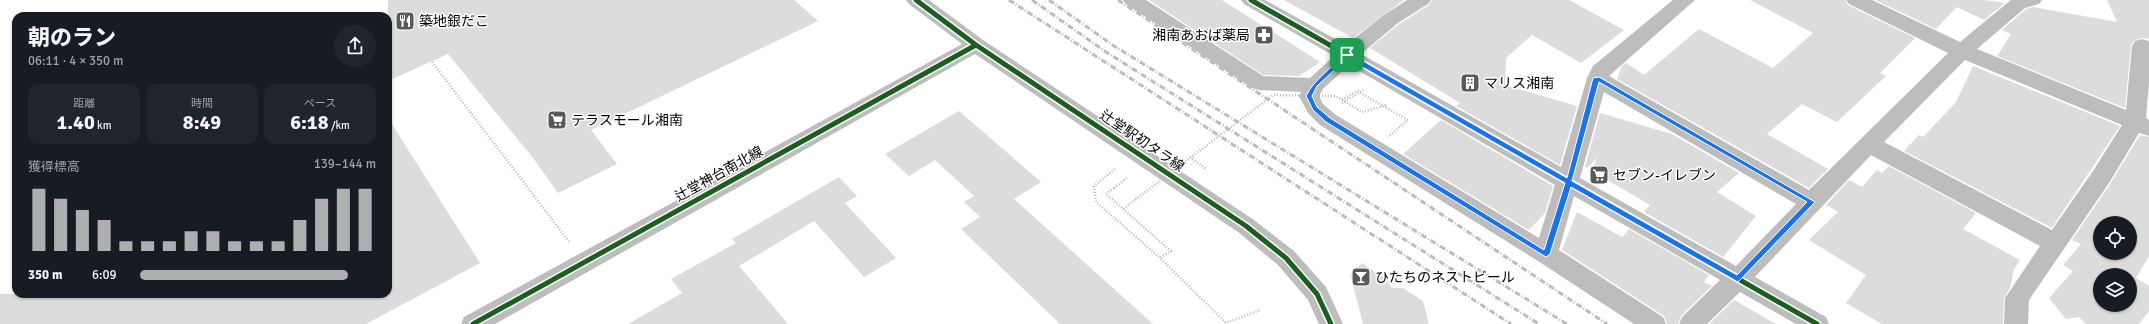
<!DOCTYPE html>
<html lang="ja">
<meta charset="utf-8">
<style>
body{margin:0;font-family:Signika,"Noto Sans JP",sans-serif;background:#20242c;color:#f1f3f6;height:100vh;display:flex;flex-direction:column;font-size:15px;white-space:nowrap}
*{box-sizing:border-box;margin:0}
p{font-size:13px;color:#9ea1a6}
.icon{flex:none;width:22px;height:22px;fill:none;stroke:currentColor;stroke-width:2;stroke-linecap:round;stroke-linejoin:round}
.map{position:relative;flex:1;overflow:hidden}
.details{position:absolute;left:12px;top:12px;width:380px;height:286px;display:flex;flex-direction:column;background:#171b24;border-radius:12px;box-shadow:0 1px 3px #0004}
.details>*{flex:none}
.fabs{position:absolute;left:2093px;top:216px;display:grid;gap:8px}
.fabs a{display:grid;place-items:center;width:44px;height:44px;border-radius:50%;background:#171b24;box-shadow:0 1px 3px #0004;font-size:20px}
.pin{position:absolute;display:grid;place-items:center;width:34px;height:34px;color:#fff;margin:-17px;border-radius:8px;box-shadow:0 2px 6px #0006}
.round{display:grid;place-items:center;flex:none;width:42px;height:42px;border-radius:21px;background:#20242c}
.head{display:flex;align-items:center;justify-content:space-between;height:68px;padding:0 16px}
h1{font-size:22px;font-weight:800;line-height:30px}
.metrics{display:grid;grid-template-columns:repeat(3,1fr);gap:6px;height:68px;padding:4px 16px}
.metrics div{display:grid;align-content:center;border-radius:10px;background:#20242c;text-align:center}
.metrics b{font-size:20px;font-weight:800}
.metrics small{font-size:11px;font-weight:400}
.metrics p{font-size:11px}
.chart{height:112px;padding:8px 16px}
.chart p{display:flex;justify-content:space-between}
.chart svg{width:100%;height:72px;margin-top:4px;stroke:#adaeaf;stroke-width:6}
ul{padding:0 16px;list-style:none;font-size:13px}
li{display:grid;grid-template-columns:64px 48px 1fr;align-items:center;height:30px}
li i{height:10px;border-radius:5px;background:#adaeaf}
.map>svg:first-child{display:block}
.building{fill:#dcdcdc;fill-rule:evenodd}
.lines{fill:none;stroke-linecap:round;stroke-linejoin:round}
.path{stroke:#b8b8b8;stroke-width:2.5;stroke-dasharray:1 2;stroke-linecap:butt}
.minor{fill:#bdbdbd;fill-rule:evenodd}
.rail{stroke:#bdbdbd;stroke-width:3;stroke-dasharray:6 2 1 2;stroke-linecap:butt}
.path-bridge{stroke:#b8b8b8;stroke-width:2.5;stroke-dasharray:1 2;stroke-linecap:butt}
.cycleway-casing{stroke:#fff;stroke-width:8}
.cycleway{stroke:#1b5e20;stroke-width:5}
.route{fill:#1a73e8;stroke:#fff;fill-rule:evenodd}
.labels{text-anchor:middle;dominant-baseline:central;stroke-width:3;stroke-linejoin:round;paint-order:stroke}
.poi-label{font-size:14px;fill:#000;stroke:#fff;text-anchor:start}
.street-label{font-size:14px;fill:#000;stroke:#fff}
</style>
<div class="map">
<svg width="2149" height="324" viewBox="0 0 2149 324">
<rect width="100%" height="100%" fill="#fff"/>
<path class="building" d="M388 0H794L818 21 591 130 617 164 558 193 533 158 448 54 388 81Z
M1149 0H1222L1320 62 1299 76 1263 75Z
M1284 0H1404L1353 38Z
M1432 0H1569L1624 30 1581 63 1532 35 1506 58 1505 85 1577 106 1560 165 1456 106 1460 103 1370 48 1399 24 1429 5Z
M1750 0H1845L1848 5 1915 38 1880 73 1886 76 1837 122 1802 104 1767 134 1828 169 1809 188 1617 79 1622 66 1626 63 1644 75 1699 29 1773 68 1813 33Z
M1875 0H1985L2005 3 1984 20 1957 7 1936 29Z
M2107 0H2149V39L2142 38 2135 40 2131 45 2125 108 1997 56 2011 34 2002 30 2026 9 2033 7 2117 22Z
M1973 66 2120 126 2052 228 1904 151 1919 135 1923 137 1956 102Z
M959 111 1041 182 1014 199 1153 324H1060L961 229 980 217 964 202 974 196 935 160 909 176 885 154Z
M1600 113 1672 134 1739 173 1717 192 1756 216 1723 257 1644 212 1650 205 1592 171 1597 158 1587 168 1585 167Z
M388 118 480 263 366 324H0V294H388Z
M1441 120 1553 186 1545 213 1529 230 1403 154Z
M2140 135 2149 137V256L2136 278 2149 286V311L2139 324H2086L2079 317 2066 319 2049 298 2073 271 2063 265 2081 244 2072 240 2110 184ZM2100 223H2130V253H2100ZM2100 275H2130V305H2100Z
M1889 166 1976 213 1963 229 2020 260 2014 269 2010 288 2004 298 2003 324H1882L1846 303 1866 275 1809 240 1838 212 1826 205 1849 180 1862 187 1877 170 1882 173Z
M839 177 857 196 845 203 896 258 864 277 814 221 739 266 788 324H628L682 293 671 279 736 243 732 239Z
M1577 212 1622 237 1629 229 1709 275 1704 282 1712 286 1681 316 1678 324H1667L1664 316 1562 250Z
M1362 263 1387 280 1392 288H1403L1423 301 1429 324H1363L1350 274Z
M1734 300 1776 324H1709Z"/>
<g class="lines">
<path class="path" d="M432 62 570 243
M1342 103 1363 90
M1362 112 1387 105
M1190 157 1206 169
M1115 169 1094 186 1096 202 1160 258
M1114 188 1127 178
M1123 209 1171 251 1160 258 1226 323 1260 310"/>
<path class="minor" d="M906 0H929L983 40 1254 220 1294 251 1326 287 1343 324H1319L1308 300 1278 265 1238 232 975 54 495 324H461L464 317 962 44 909 4Z
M1123 0H1146L1263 76 1310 78 1334 56 1244 4 1241 0H1265L1346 45 1384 15 1407 0H1431L1428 4 1398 23 1361 54 1561 167 1587 78 1593 66 1673 0H1695L1609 76 1809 190 1948 53 1849 4 1846 0H1872L1960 42 2011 0H2042L2039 4 2025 8 1977 49 2126 110 2132 46 2135 41 2142 39 2149 41V82L2146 118 2149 120V136L2139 133 2109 183 2029 300 2028 324H2004L2005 298 2040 246 1871 155 1755 277 1826 317 1829 324H1796L1740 292 1707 324H1679L1682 317 1720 280 1574 196 1559 250 1663 317 1666 324H1634L1538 261 1320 125 1308 113 1299 96 1301 92 1259 90 1252 88 1126 4ZM1965 60 2122 125 2093 171 2052 230 1884 142ZM1349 65 1555 185 1539 238 1336 115 1323 104 1319 96 1323 89ZM1604 92 1796 204 1736 266 1580 178Z"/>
<path class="rail" d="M1009 0 1511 324
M1032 0 1106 52 1539 324
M1049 0 1114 46 1567 324
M1118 0 1607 324"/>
<path class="path-bridge" d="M1342 100 1357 91 1408 120 1388 137
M1114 188 1106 194 1123 209 1273 95 1336 96 1362 112"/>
<defs>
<path id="cycleway" d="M916 0 976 45 1246 226 1286 258 1317 294 1331 324
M1251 0 1817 324
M473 324 976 45"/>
</defs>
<use href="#cycleway" class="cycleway-casing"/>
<use href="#cycleway" class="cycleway"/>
</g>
<path class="route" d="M1344 53H1349L1567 178 1593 78 1599 77 1815 202 1738 282 1571 187 1550 254 1546 257 1326 122 1313 110 1306 96C1315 78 1332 69 1344 53ZM1347 58 1565 183 1544 250 1330 118 1317 107 1312 96 1317 86ZM1599 82 1807 202 1737 275 1572 181Z"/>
<defs>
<symbol id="restaurant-square" viewBox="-11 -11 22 22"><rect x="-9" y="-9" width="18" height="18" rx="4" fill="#595959" stroke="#fff"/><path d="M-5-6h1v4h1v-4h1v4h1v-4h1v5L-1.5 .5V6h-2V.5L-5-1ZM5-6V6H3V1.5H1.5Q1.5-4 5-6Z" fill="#fff"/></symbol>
<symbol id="pharmacy-square" viewBox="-11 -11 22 22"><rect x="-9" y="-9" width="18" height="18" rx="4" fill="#595959" stroke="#fff"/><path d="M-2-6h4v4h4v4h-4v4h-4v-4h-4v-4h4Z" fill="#fff"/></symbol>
<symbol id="building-square" viewBox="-11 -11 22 22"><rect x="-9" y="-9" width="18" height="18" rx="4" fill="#595959" stroke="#fff"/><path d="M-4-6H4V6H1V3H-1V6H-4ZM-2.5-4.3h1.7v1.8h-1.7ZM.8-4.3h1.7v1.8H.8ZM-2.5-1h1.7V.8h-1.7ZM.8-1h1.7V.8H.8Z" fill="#fff"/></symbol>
<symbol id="supermarket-square" viewBox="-11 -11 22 22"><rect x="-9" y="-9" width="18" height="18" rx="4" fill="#595959" stroke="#fff"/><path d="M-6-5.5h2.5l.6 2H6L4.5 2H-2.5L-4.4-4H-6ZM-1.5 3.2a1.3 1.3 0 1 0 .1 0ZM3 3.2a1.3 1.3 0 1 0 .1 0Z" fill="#fff"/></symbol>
<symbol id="bar-square" viewBox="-11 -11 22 22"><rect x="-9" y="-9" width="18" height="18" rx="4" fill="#595959" stroke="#fff"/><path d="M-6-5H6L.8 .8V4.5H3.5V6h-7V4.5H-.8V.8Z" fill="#fff"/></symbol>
</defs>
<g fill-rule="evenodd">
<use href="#restaurant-square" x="394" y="10" width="22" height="22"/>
<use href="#pharmacy-square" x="1253" y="24" width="22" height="22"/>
<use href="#building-square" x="1459" y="72" width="22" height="22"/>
<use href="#supermarket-square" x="546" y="109" width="22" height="22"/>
<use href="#supermarket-square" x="1588" y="164" width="22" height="22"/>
<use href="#bar-square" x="1350" y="266" width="22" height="22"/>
</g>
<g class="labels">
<g class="poi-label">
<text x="419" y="21">築地銀だこ</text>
<text x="1250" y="35" text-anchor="end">湘南あおば薬局</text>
<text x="1484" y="83">マリス湘南</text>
<text x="571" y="120">テラスモール湘南</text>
<text x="1613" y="175">セブン-イレブン</text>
<text x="1375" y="277">ひたちのネストビール</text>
</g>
<g class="street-label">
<text transform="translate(1142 141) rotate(34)">辻堂駅初タラ線</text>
<text transform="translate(719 174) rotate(-29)">辻堂神台南北線</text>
</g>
</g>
</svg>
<div class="fabs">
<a><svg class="icon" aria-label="locate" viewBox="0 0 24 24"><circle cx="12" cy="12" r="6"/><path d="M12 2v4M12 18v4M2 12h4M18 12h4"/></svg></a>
<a><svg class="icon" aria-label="layers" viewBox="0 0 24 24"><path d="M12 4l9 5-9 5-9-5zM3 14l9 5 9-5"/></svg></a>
</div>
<div class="pin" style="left:1347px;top:55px;background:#1e9e55"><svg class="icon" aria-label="arrive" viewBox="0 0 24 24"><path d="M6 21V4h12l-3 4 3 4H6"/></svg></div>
<section class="details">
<div class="head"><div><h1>朝のラン</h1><p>06:11 · 4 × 350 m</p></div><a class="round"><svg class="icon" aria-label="share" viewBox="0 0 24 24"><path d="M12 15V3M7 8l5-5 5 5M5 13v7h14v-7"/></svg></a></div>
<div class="metrics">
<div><p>距離</p><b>1.40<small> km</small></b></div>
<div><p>時間</p><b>8:49</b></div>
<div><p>ペース</p><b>6:18<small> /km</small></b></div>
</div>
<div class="chart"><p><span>獲得標高</span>139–144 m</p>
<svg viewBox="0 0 160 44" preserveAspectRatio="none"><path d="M5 44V6M15 44V12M25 44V19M35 44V25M45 44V38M55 44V38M65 44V38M75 44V32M85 44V32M95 44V38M105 44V38M115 44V38M125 44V25M135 44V12M145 44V6M155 44V6"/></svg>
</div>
<ul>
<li><b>350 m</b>6:09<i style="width:88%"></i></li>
</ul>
</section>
</div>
